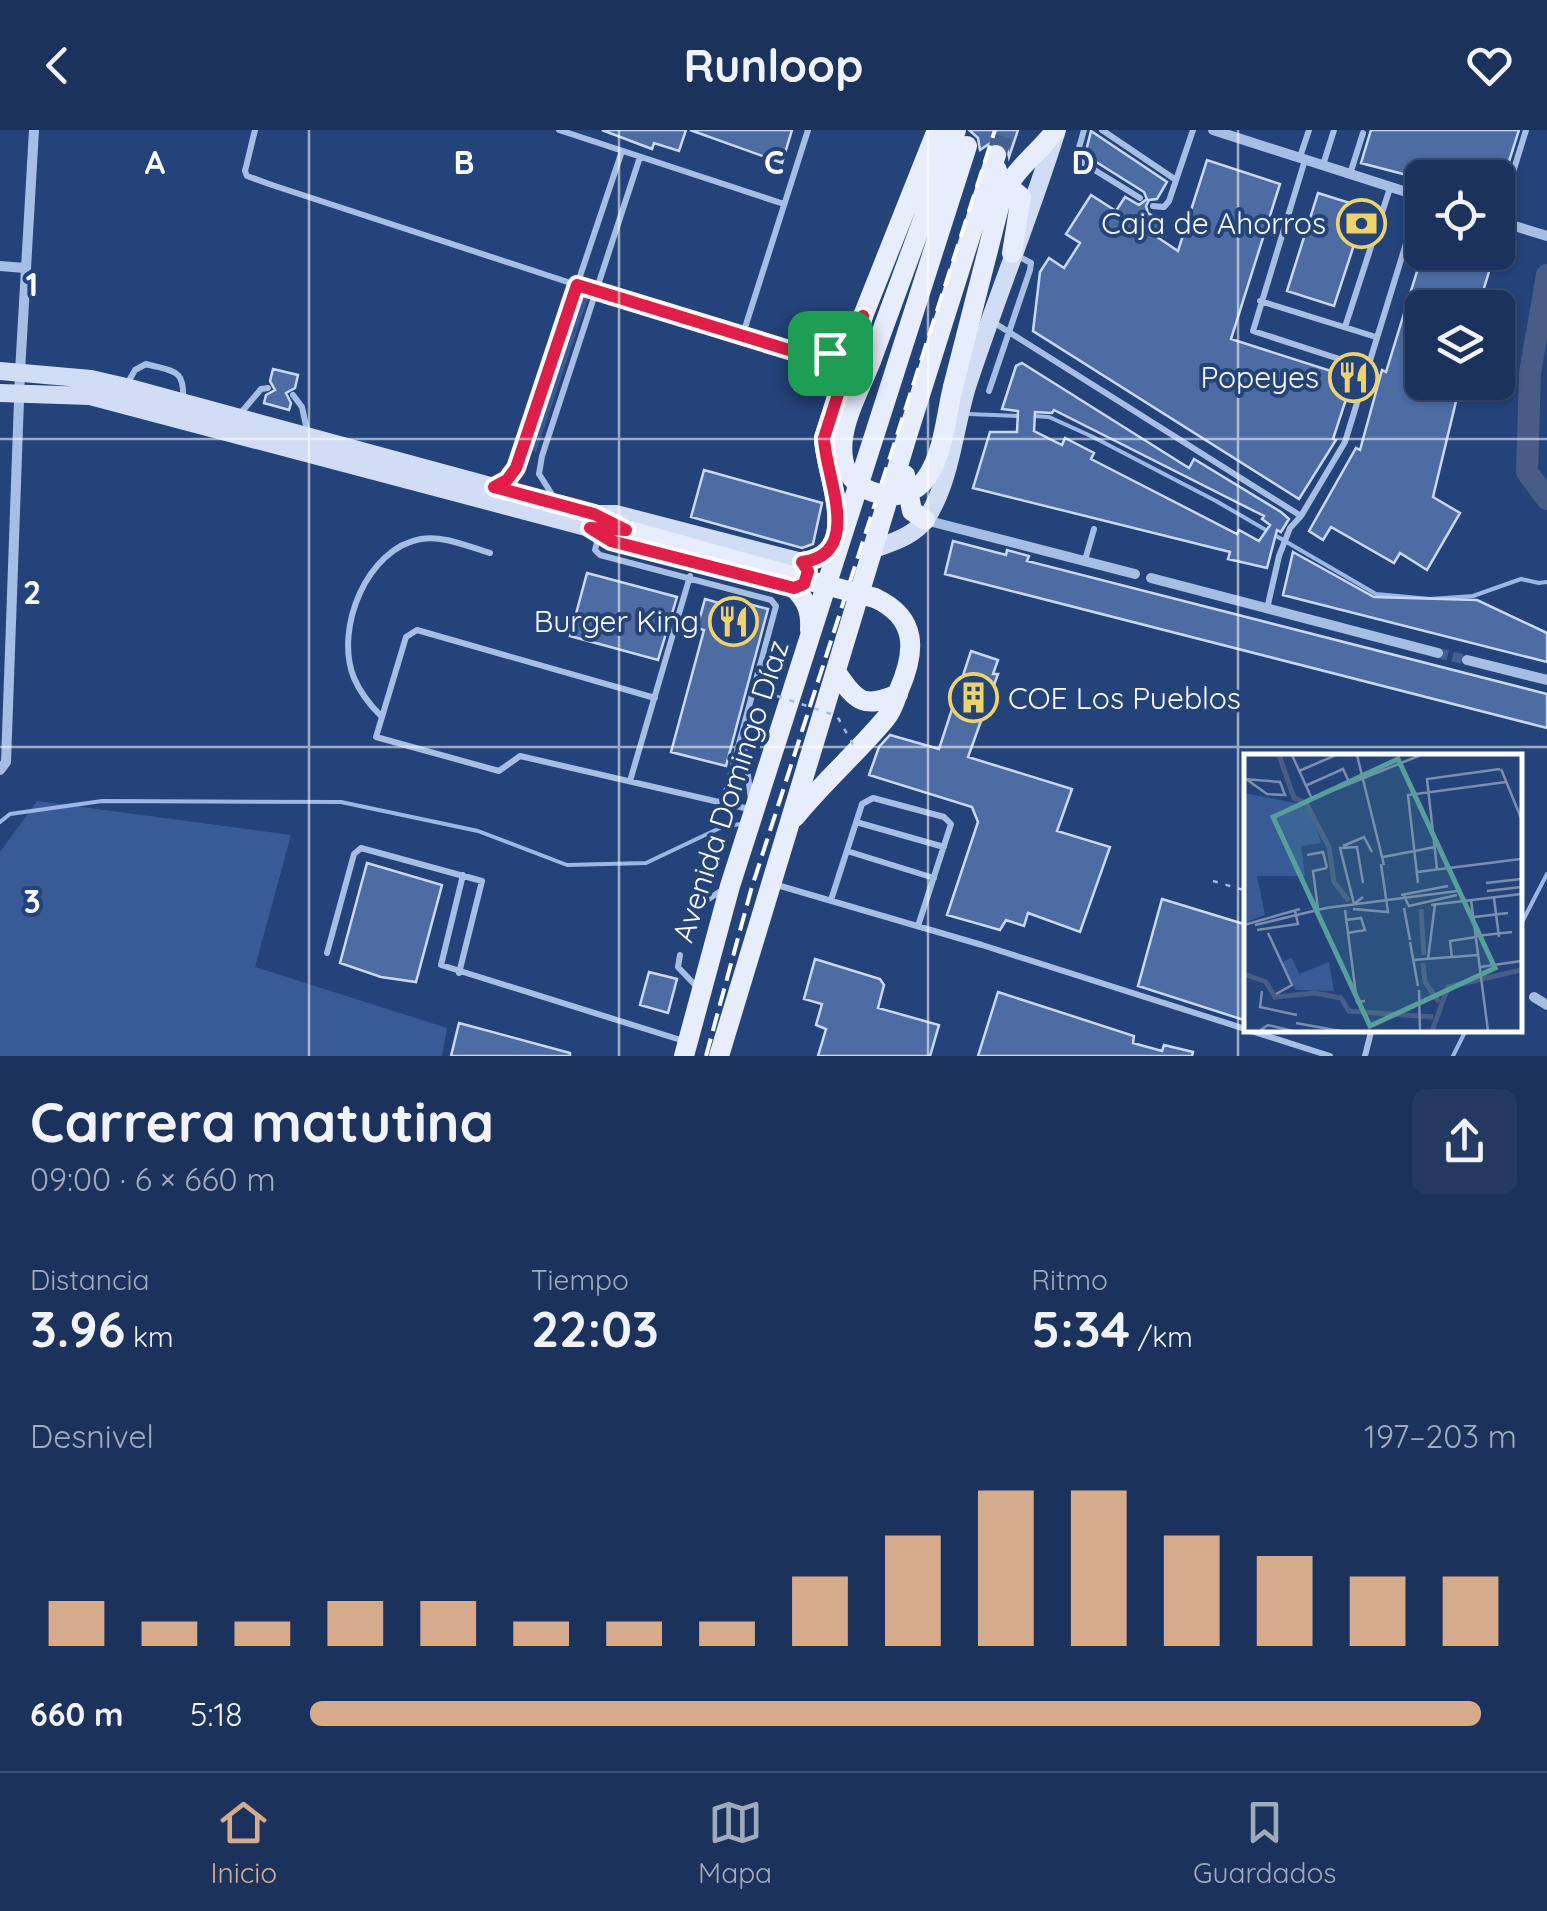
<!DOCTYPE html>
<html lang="es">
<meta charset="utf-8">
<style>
body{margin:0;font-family:Quicksand,sans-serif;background:#243a62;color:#f1f3f6;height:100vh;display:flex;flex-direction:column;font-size:38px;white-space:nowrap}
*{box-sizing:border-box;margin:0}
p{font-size:32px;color:#a0aabb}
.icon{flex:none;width:55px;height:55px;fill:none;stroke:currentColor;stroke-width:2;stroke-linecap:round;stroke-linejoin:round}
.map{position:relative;height:926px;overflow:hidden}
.panel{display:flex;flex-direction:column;background:#1b325c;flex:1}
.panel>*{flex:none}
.tools{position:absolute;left:1405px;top:30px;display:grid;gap:20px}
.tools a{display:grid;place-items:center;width:110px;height:110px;border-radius:15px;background:#1b325c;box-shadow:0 2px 8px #0004,0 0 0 2px #394d72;font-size:50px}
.pin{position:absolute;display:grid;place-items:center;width:85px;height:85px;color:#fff;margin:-42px;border-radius:20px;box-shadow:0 5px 15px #0006}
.round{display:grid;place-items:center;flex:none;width:105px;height:105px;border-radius:15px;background:#243a62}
.headline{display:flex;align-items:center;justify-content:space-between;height:170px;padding:0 30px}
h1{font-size:55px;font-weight:700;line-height:75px}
.metrics{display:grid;grid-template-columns:repeat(3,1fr);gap:15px;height:170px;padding:10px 30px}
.metrics div{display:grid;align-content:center}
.metrics b{font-size:50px;font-weight:700}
.metrics small{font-size:28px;font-weight:400}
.metrics p{font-size:28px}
.chart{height:280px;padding:20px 30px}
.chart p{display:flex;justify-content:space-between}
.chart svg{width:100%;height:180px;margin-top:10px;stroke:#d6ab8b;stroke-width:6}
ul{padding:0 30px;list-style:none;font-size:32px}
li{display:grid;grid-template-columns:160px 120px 1fr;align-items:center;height:75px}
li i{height:25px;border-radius:12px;background:#d6ab8b}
header{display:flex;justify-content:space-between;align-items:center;height:130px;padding:0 30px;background:#1b325c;font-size:45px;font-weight:700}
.menu{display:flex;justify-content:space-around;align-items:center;height:140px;border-top:2px solid #394d72;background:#1b325c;font-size:28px;color:#a0aabb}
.menu a{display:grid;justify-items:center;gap:5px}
.menu .current{color:#d6ab8b}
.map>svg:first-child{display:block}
.green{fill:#385b97}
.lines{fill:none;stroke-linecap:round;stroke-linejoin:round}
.stream{stroke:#9bb7e5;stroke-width:4}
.river{stroke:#475d86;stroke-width:22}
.building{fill:#4d6ca3;stroke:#cad9f3;stroke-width:2.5;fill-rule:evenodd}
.street-tunnel{stroke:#455f8e;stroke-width:10;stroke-dasharray:10 5;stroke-linecap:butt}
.primary-tunnel{stroke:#455f8e;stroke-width:20;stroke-dasharray:20 10;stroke-linecap:butt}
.path{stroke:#a7bee4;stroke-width:2.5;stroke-dasharray:5 8;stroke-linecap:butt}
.lane{stroke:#a7bee4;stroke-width:6}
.street{stroke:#a7bee4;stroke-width:10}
.secondary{stroke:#d0ddf4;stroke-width:18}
.primary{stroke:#e7edfc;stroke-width:20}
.rail{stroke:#fff;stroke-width:4;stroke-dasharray:18 8;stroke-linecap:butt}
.path-bridge{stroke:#a7bee4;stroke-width:2.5;stroke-dasharray:5 8;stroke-linecap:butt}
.primary-bridge{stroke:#e7edfc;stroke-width:20}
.route-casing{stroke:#fff;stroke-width:20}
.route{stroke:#e11d48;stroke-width:12}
.grid{fill:none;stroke:#fff;stroke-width:2.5;stroke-opacity:0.55}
.labels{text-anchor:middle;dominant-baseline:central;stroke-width:8;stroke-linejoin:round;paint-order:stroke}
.poi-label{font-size:30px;fill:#fff;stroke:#24437a;text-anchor:end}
.street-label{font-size:30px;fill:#fff;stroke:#24437a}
.inset-river{fill:none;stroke:#475d86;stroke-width:5}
.inset-road{fill:none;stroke:#7c8eaf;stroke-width:2.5}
.view{fill:#579f9a;fill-opacity:0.15;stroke:#579f9a;stroke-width:5}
.inset-edge{fill:none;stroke:#fff;stroke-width:5}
.grid-label{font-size:32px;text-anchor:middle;font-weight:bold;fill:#fff;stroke:#24437a;stroke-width:8;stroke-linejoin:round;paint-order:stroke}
</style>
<header><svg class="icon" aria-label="back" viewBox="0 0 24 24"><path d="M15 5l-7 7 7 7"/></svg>Runloop<svg class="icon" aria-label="heart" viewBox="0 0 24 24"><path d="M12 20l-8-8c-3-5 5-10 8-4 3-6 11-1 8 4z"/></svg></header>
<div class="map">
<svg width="1547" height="926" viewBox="0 0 1547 926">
<rect width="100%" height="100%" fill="#24437a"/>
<path class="green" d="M582 163 589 165 536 322 530 320Z
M37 671 291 705 255 837 447 898 442 926H0V722Z"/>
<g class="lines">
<path class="stream" d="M969 284 1019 286
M1034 286 1049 287 1093 307 1216 371 1376 464 1430 469 1473 466 1521 449 1539 453 1547 452
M0 692 10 684 102 671 341 672 478 701 567 735 646 733 722 697 740 694
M1520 796 1547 744
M1453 926 1467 898"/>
<path class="river" d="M1547 145 1530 243 1527 342 1547 369"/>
</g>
<path class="building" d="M602 0H686L679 21 654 13 652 19Z
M690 0H792L782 33Z
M969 0H1018L1009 27 1007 17 999 12H992L980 20 978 8Z
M1371 0H1519L1498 66V48L1422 49 1361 33Z
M1091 1 1167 52 1157 69 1149 70 1146 76 1148 83 1162 92 1154 105 1178 121 1207 30 1280 54 1231 209 1353 248 1333 309 1336 310 1299 369 1033 201 1040 142 1049 128 1064 138 1080 113 1066 104 1091 65 1116 81 1125 67 1139 75 1147 69 1144 62 1085 25Z
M1318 63 1366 78 1334 176 1287 161Z
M1423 122H1495L1478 178H1422V252H1455L1453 262 1458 263 1433 367 1460 383 1427 440 1400 423 1394 433 1331 397 1323 410 1309 401 1356 318 1360 320 1382 240 1386 242Z
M1022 233 1189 338 1194 329 1281 382 1289 389 1281 402 1277 400 1267 438 1228 429 1230 422 973 358 990 302H1017L1018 281 1002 279 1016 236ZM1054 280 1264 386 1262 389 1270 395 1259 411 1239 400 1237 404 1091 329 1094 323 1065 308 1062 315 1034 301 1035 282 1052 283Z
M273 239 298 245 295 258 286 263 291 273 289 280 264 273 266 265 275 260 270 251Z
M704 340 822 373 813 414 802 418 691 387Z
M953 411 1006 425 1007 420 1029 426 1027 431 1547 564V598L945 444Z
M1293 422 1374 467 1477 470 1547 503V532L1283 465Z
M587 443 677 467 658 530 570 506Z
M705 469 747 481 749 474 768 479 726 636 671 622 704 500 697 498Z
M971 521 998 530 993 544H998L968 627 1072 659 1057 701 1110 717 1080 802 1028 783 1024 796 1006 790 1000 800 947 785 978 692 972 677 869 645 879 617 890 605 939 619Z
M367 733 442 755 416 852 381 847 340 833Z
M1162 769 1247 795V891L1138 856Z
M815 829 880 849 884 855 878 878 939 895 930 926H818L826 899 816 895 822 874 804 869Z
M649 842 677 849 668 883 640 875Z
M998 862 1134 906 1133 913 1162 921 1164 915 1193 922 1192 926H978Z
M459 893 570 923V926H451Z"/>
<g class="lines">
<path class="street-tunnel" d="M1438 523 1467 530"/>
<path class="primary-tunnel" d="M996 25 1005 0"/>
<path class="path" d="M1213 751 1247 761"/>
<path class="lane" d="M255 0 245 41 247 46 272 55 595 161 811 227 830 223 848 208
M559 0 784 74
M1084 0 1077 25 1080 31 1140 68
M1102 0 1176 50
M1300 27 1309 0
M1305 30 1253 201 1367 238
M1323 35 1334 0
M1350 44 1363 3
M1153 76 1164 77 1169 71 1193 0
M1498 91 1526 0
M1260 171 1376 207
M993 192 1301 386
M1345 197 1390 58
M742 207 808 0
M811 227 824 244 830 266
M127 254 135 240 146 234C174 242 185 238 183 271
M989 261 1030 140 1031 133 1018 126
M293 265 302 277 308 305
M240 284 261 259 268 258
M499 355 516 337 622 21
M553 366 539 344 542 326 640 27
M599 405 595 420 600 425 771 470 776 476 723 673
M1085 430 1094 399
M1267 479 1279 426 1290 398 1301 386 1345 312 1420 68
M655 568 417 500 406 507 376 607 499 641 520 626 749 679
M381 586C371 576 360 562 354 548 334 499 367 418 421 409 443 405 469 417 490 423
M744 613 751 670
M630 651 690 446
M856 692 944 717
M847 721 934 748
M463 745 441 835 684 911
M777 755 982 815 1330 926
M831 770 862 674 873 668 944 687 951 694 918 796
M686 800 696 777 724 759
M327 823 354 724 361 718 482 751 459 843
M680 825 678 837 696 856
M1365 926 1372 898"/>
<path class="street" d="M1213 0 1422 67
M1498 91 1547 106
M0 136 25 138
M925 390 1135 444
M1151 448 1438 523
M1467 530 1547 550
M0 640 6 632 20 242 34 0
M1534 867 1547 875"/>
<path class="secondary" d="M0 241 91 249 126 257 594 384H616L802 432 808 448 805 453 794 458 611 411 590 398 90 266 0 263
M874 419C893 412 914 406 926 389 951 351 954 300 967 257 995 171 1029 89 1056 3"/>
<path class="primary" d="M1004 64 1015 62 1021 67 1012 123
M1000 71C1015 37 1034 28 1056 0
M871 231 956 0
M953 257 1000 73 997 40
M905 345 912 381 925 390
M590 398 626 400 799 448
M802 432C865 424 825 346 824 308L863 186 937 0
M794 458C807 471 811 481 810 500
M836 542C857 572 863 579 898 564
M795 687C823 652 857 623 886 588 893 580 895 570 899 560 916 521 918 488 875 468
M684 926 730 756 967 16
M719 926 907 306 996 25"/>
<path class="rail" d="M706 926 751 760 995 0"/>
<path class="path-bridge" d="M777 566 837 586 856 620"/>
<path class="primary-bridge" d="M871 231C860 260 838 296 843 328 848 366 906 379 927 347 944 322 946 285 953 257
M799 448 875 468"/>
</g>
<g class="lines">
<defs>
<path id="route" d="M577 155 812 227C838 221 848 208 863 186L824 308C825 346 865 424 802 432L808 441 804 454 794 458 611 411 590 398 626 400 594 384 494 357 507 350 516 338Z"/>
</defs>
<use href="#route" class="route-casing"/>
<use href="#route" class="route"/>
</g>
<path class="grid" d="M309 0V926M619 0V926M928 0V926M1238 0V926M0 309H1547M0 617H1547"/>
<defs>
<symbol id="bank-ring" viewBox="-11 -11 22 22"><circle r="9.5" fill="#24437a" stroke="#eed36b" stroke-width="1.5"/><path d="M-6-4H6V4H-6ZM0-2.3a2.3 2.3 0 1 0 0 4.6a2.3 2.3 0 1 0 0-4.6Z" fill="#eed36b"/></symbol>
<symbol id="restaurant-ring" viewBox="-11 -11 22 22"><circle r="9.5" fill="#24437a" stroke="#eed36b" stroke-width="1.5"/><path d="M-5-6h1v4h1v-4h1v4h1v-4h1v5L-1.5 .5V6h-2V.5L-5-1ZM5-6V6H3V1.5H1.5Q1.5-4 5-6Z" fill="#eed36b"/></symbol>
<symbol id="building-ring" viewBox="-11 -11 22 22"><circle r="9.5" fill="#24437a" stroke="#eed36b" stroke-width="1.5"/><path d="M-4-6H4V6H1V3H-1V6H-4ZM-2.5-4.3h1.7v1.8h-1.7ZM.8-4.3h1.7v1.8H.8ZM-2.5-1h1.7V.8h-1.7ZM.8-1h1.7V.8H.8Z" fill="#eed36b"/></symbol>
</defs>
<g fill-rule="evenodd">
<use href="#bank-ring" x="1334" y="66" width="55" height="55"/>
<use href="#restaurant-ring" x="1326" y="220" width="55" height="55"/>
<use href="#restaurant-ring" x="706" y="464" width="55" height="55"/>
<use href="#building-ring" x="946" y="540" width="55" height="55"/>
</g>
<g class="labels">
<g class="poi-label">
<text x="1326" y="93">Caja de Ahorros</text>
<text x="1319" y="247">Popeyes</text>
<text x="699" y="491">Burger King</text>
<text x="1008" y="568" text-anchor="start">COE Los Pueblos</text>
</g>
<g class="street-label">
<text transform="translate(730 661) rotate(-72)">Avenida Domingo Díaz</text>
</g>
</g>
<g transform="translate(1244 624)">
<rect width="278" height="278" fill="#24437a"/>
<path d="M0 39 66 52 77 89 57 92 61 122H13L21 161 0 169ZM48 204 55 220 85 208 90 237 52 236 38 208Z" fill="#385b97"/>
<path class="inset-river" d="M35 1 50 44 62 49 85 93 90 128 105 147M177 155 180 201M179 209 181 228 195 248M0 220 22 228 31 243 71 239 97 244 105 257 189 263M188 277 204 233 277 216"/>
<path class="inset-road" d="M48 1 68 45 177 1M113 1 140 111M257 15 277 64M55 17 92 1M0 25 36 28 41 41 23 40 2 25M61 32 99 15 106 30M99 92 120 83 128 98M63 101 79 98 83 114M139 103 191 93M193 115 183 25 256 15M173 118 277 105M119 129 113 93 96 94 110 150 119 143M174 129 164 41 262 28M242 129 277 125M243 137 277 133M157 141 204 132M160 142 165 152 213 141M250 144 255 183M227 146 244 277M187 151 277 140M160 154 166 186M74 155 69 117 83 114M109 155 144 158 137 110M101 156 113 248 121 247M230 163 264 159M102 166 117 164 121 176 104 179M0 171 56 155M11 171 82 154 213 137M13 176 54 170 51 157M24 179 48 231 32 240M232 182 268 178M166 188 174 232M208 204 206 187 232 183M184 205 191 150M169 206 234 201M236 213 277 207M175 236 176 277M18 237 16 253 53 261M52 269 96 277M15 277 24 271 49 277"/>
<path class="view" d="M154 5 251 214 126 272 29 63Z"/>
<rect width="278" height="278" class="inset-edge"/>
</g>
<g class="grid-label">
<text x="155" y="44">A</text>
<text x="464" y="44">B</text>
<text x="774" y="44">C</text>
<text x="1083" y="44">D</text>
<text x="32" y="166">1</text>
<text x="32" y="474">2</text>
<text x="32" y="783">3</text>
</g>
</svg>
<div class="tools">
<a><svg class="icon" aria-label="locate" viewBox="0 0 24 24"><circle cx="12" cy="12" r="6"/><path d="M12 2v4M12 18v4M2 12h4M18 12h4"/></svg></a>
<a><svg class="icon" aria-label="layers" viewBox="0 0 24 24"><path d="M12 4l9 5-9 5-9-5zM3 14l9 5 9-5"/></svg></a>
</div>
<div class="pin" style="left:830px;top:223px;background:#1e9e55"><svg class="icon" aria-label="arrive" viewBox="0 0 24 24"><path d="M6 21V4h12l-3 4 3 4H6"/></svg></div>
</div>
<section class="panel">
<div class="headline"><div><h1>Carrera matutina</h1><p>09:00 · 6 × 660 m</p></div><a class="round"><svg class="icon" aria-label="share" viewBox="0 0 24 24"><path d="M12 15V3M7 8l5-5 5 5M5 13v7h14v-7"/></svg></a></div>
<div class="metrics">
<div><p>Distancia</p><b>3.96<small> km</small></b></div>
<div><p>Tiempo</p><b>22:03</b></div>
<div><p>Ritmo</p><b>5:34<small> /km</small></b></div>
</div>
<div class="chart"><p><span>Desnivel</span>197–203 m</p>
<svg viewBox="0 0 160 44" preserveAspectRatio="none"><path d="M5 44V33M15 44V38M25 44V38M35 44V33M45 44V33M55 44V38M65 44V38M75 44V38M85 44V27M95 44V17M105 44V6M115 44V6M125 44V17M135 44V22M145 44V27M155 44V27"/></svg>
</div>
<ul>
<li><b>660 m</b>5:18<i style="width:97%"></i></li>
</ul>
</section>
<nav class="menu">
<a class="current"><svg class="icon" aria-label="home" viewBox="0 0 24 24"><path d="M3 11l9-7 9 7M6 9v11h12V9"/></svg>Inicio</a>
<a><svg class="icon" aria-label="map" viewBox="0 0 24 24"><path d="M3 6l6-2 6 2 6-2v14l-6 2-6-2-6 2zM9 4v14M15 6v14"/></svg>Mapa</a>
<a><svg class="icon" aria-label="saved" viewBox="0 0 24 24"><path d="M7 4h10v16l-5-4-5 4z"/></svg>Guardados</a>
</nav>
